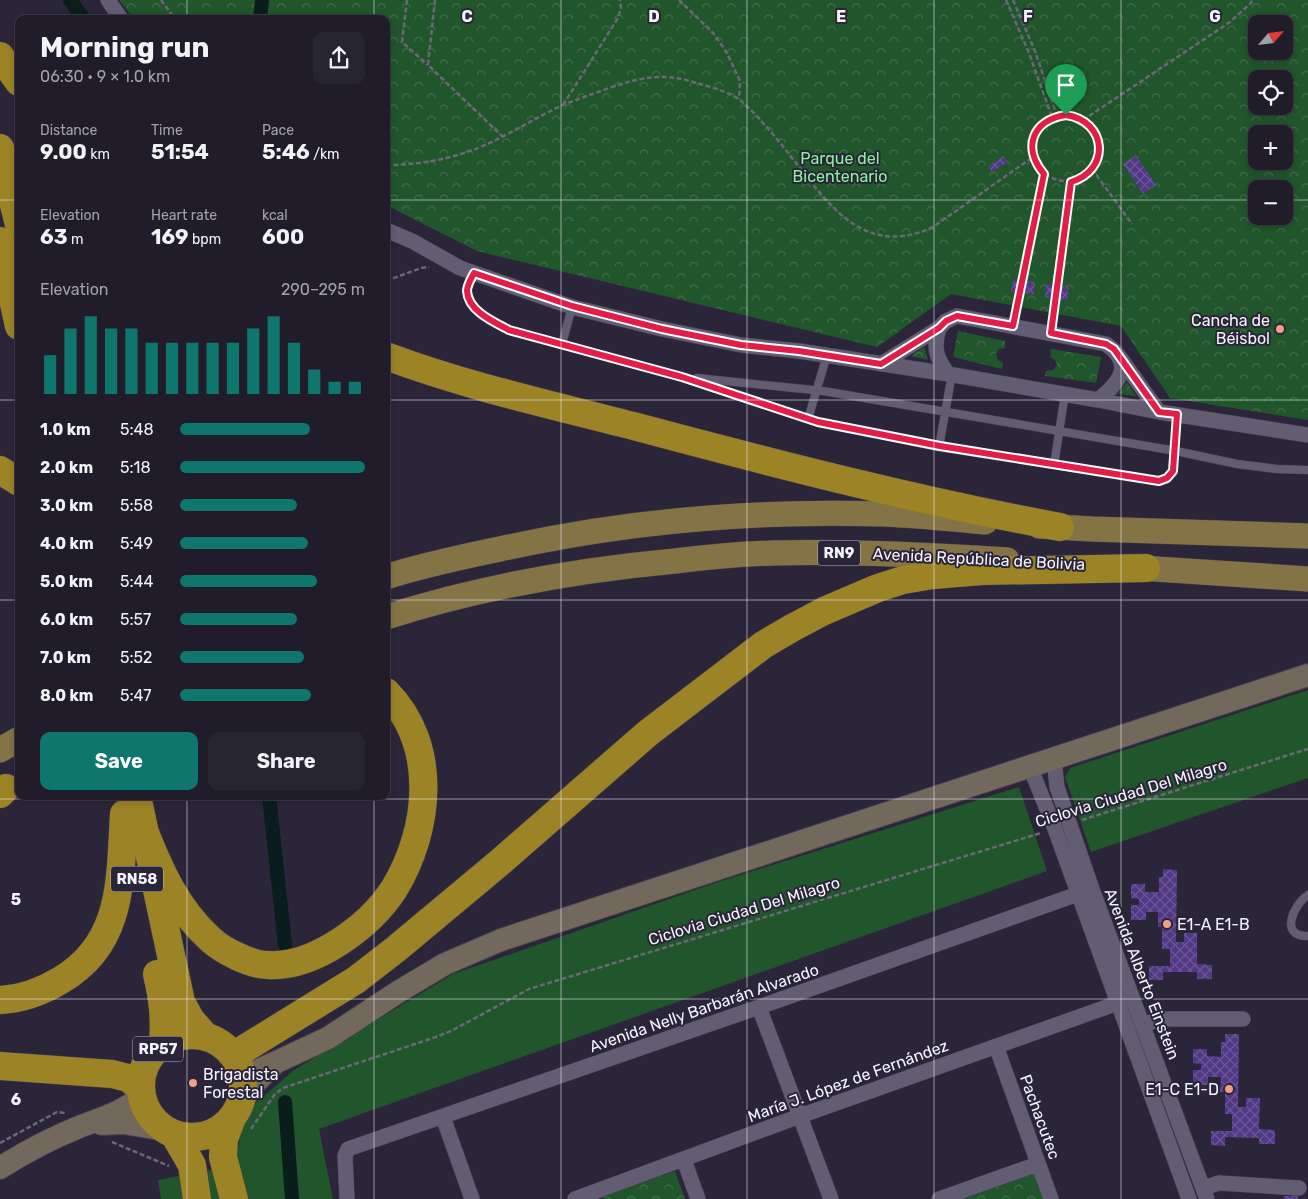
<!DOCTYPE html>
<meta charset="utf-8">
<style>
body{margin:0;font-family:Rubik,sans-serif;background:#282532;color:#f1f3f6;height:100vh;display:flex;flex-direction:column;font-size:19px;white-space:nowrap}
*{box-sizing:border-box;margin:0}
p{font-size:16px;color:#a2a1a8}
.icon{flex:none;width:28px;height:28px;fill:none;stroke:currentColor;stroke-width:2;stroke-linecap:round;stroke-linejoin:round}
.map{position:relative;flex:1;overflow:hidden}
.side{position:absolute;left:15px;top:15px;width:375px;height:785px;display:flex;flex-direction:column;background:#201c2a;border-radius:10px;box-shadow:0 2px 8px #0003,0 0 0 1px #3d3a47}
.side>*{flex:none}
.needle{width:32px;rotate:62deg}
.buttons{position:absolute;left:1248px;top:15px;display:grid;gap:10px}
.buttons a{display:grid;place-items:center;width:45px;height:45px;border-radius:10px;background:#201c2a;box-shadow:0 2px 8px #0003,0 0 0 1px #3d3a47;font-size:25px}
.pin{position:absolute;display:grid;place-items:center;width:42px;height:42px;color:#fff;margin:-51px -21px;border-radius:50% 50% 50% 0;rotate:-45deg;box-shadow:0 0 5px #0007}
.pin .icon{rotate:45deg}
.round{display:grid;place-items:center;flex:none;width:52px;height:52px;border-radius:10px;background:#282532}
.headline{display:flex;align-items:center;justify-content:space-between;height:85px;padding:0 25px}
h1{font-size:28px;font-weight:700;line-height:38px}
.metrics{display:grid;grid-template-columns:repeat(3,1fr);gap:8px;height:85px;padding:5px 25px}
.metrics div{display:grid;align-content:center}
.metrics b{font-size:21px;font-weight:700}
.metrics small{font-size:14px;font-weight:400}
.metrics p{font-size:14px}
.chart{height:140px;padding:10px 25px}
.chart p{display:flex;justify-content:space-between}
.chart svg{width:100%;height:90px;margin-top:5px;stroke:#0f766e;stroke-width:6}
.button{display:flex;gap:10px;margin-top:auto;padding:10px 25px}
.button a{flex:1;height:58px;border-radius:10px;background:#0f766e;color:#fff;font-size:20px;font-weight:700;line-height:58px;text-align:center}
.button a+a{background:#282532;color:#f1f3f6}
ul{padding:0 25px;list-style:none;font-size:16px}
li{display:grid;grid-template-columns:80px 60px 1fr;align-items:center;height:38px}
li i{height:12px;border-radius:6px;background:#0f766e}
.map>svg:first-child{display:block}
.grass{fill:#21552b}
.park{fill:url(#park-crowns);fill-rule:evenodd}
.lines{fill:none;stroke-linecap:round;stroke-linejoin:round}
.canal{stroke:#0a1d1d;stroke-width:14}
.building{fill:url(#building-cross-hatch)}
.lane-casing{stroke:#454050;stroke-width:9}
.street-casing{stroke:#454050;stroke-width:16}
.secondary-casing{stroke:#454050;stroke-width:24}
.primary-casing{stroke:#454050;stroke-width:26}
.highway-casing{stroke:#454050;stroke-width:29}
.path{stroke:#6c6878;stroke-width:2.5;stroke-dasharray:5 2.5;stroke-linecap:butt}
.lane{stroke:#625d73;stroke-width:8}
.street{stroke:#625d73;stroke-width:15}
.secondary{stroke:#73685c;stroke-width:22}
.primary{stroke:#847445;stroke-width:25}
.highway{stroke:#9b8326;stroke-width:28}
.route-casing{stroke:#fff;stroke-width:10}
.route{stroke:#e11d48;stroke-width:6}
.grid{fill:none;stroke:#f5f3fe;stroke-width:1;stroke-opacity:0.55}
.poi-dot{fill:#f39f83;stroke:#2a2538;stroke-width:2}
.labels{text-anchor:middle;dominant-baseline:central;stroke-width:4;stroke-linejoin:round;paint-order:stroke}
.shield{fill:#2a2538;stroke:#b8b5c3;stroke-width:1}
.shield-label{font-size:15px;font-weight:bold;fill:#f5f3fe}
.park-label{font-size:16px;fill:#8af39c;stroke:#2a2538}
.poi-label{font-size:16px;fill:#f5f3fe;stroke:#2a2538;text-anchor:end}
.street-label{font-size:16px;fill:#f5f3fe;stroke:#2a2538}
.grid-label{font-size:16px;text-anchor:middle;font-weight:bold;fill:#f5f3fe;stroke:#2a2538;stroke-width:4;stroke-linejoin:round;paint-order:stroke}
</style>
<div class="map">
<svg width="1308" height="1199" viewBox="0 0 1308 1199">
<defs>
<pattern id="park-crowns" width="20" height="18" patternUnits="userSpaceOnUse" patternTransform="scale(1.25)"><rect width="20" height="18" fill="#21552b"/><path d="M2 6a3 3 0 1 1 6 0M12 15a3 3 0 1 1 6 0" fill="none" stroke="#426e4b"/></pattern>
<pattern id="building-cross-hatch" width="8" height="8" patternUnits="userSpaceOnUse" patternTransform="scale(1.25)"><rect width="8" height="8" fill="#513885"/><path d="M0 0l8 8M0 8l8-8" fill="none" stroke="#6b5597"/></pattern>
</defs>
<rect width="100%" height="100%" fill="#2a2538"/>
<path class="grass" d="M1308 690V778L1091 852 1065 777 1070 768Z
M1019 787 1047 871 319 1129 333 1199H161L158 1180 236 1165 243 1114 294 1070 453 974 715 883Z"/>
<path class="park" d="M119 0H1308V420L1170 398 1121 326 951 294 877 347 477 251 386 205V19H134ZM1256 24H1284V51H1256ZM1256 79H1284V106H1256ZM1256 134H1284V161H1256ZM1256 189H1284V216H1256Z
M958 331 1005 341V348L999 349 996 354 998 360 1003 363 1002 369 953 357Z
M924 347 928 360 911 356Z
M1051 349 1101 357 1096 383 1045 376 1046 371 1053 370 1057 365 1055 360 1050 357Z
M1127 382 1136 396 1118 394Z
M1032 1167 1044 1199H959Z
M675 1171 685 1199H604L603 1197Z"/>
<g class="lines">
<path class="canal" d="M70 0 84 19
M260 19 262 0
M269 796 285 945
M285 1102 292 1199"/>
</g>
<path class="building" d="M1136 155 1156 185 1143 194 1123 164Z
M1004 156 1008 162 992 172 988 166Z
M1013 280 1035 282 1034 294 1011 292Z
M1046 284 1069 287 1067 301 1045 297Z
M1163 869 1177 870 1176 942H1184V933H1197V964L1212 965V979H1197V972H1163V980H1149V966H1170V949H1162V927H1158V912H1146V920H1131V905H1139V899L1131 898V884H1145V892H1159V877H1163Z
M1225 1034H1239L1238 1107H1246V1098H1260L1259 1129 1275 1130V1144H1259V1138L1225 1137V1146L1211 1145V1131H1232V1114H1225V1092H1220L1221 1077H1208V1085H1193V1070H1201V1064L1193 1063V1049H1207V1056L1221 1057V1042H1225Z
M1284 1196H1298V1199H1284Z"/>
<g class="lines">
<defs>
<path id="lane" d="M474 273C471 279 467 285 467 291 468 311 494 322 509 330L682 377 818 422 939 447 1159 481 1167 478 1173 471 1177 414
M562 344 572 307
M697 378 823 391 1176 451 1237 464 1277 469 1308 470
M808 419 827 355
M939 447 952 374
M1054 465 1065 394
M1308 895C1293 905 1279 937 1308 936"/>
<path id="street" d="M108 0 121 19
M386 230 412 241 460 268 572 307 662 329 741 345 799 351 948 374
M1121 359 1159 412
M881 364 939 328 946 321 957 316 1106 344C1135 364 1119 383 1098 400L948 374C936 358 933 347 939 328
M1098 400 1159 412 1308 435
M1054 759 1057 787 1092 889 1207 1199
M1030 767 1055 829 1189 1199
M759 1007 831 1199
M1142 1025 1161 1019H1243
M996 1046 1051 1199
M443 1117 472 1199
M684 1160 698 1199
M1203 1188 1219 1183 1299 1188
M347 1199 345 1156 348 1149 759 1007 1092 889
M575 1199 800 1116 1132 998
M939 1199 1038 1164"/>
<path id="secondary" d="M241 1072 257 1071 328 1038 398 992 445 964 501 940 1308 675
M241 1102 256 1082 273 1065
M101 1124 124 1123 165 1130
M0 1168C25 1152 52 1138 79 1127 104 1117 120 1114 142 1096"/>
<path id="primary" d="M1039 526 1092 529 1308 536
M1125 567 1308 579
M386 577C423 565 462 557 500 549 626 521 753 510 883 514 917 515 951 519 985 522
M386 617C480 587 578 570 675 561 708 557 740 554 773 553 851 551 930 555 1007 560
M0 750 19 739"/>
<path id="highway" d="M0 56 19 82
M0 148 19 225
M0 241 19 326
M386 356C469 387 556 406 641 428 780 465 919 501 1060 527
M0 470 19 482
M0 794 6 788
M137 796 181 1002 191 1020 206 1037
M144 830C160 871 177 909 210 939 223 951 251 965 268 965 314 968 370 926 394 889 430 830 439 745 386 692
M157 974C163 999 165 1018 163 1044
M0 1000C22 999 43 991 61 980 124 943 120 878 124 814
M141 1086a51 51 0 1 1 102 0a51 51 0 1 1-102 0Z
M237 1062 239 1055 244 1049 356 980 396 949 499 863 648 733 763 645 792 628 824 611 878 588 903 580 933 575 982 571 1146 568
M0 1066 112 1074 128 1078 141 1088
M232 1118 224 1139 223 1157 234 1199
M174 1134 192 1165 197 1199"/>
</defs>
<use href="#lane" class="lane-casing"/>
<use href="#street" class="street-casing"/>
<use href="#secondary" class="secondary-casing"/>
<use href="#primary" class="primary-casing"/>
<use href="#highway" class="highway-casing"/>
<path class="path" d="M161 0 175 19
M407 0 402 42 428 65
M435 0 428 65 502 136
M679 0 714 34 727 53 740 81 739 99
M1006 0 1029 53 1052 117
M1013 0 1035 51 1057 116
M563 105 618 18 621 8 620 0
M1033 148a33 33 0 1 1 66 0a33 33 0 1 1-66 0Z
M1083 120 1230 22 1251 3 1252 0
M386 165C412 165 440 161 464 153 499 142 530 120 563 105 578 99 593 94 609 88 639 78 662 72 693 82 708 86 726 91 739 99 744 103 748 108 753 112 764 124 775 136 785 149 824 197 860 261 933 227L1033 157
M1092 169 1132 224
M386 281 421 268 429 267
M1015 314 1044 174
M1052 321 1071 182
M1082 820 1308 749
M251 1129 275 1094 283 1088 436 1037 451 1031 529 989 1041 833
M112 1142 169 1166
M0 1143 57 1112 65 1113"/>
<use href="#lane" class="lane"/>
<use href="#street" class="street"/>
<use href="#secondary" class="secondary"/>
<use href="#primary" class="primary"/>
<use href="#highway" class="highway"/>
</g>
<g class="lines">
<defs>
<path id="route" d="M1066 115C1107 121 1111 170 1071 182L1051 333 1106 344 1114 349 1159 412 1177 414 1173 471 1167 478 1159 481 940 446 818 422 682 377 509 330C494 322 468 311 467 291 467 285 471 279 474 273L572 306 662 329 741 345 799 351 881 364 939 328 946 321 957 316 1013 326 1044 174C1022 148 1032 120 1066 115Z"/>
</defs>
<use href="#route" class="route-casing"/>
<use href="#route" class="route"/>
</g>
<path class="grid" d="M187 0V19M374 0V19M561 0V1199M747 0V1199M934 0V1199M1121 0V1199M0 200H19M386 200H1256M1284 200H1308M0 400H19M386 400H1308M0 600H19M386 600H1308M187 796V1199M374 796V1199M0 799H1308M0 999H1308"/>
<g class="poi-dot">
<circle cx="1280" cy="329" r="5"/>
<circle cx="1167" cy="924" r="5"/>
<circle cx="193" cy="1083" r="5"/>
<circle cx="1229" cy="1089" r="5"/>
</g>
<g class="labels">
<g class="shield">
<rect x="818" y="540.5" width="42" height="25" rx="4"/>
<rect x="111" y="866.5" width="52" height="25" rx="4"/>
<rect x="133" y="1036.5" width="50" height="25" rx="4"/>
</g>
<g class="shield-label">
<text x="839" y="553">RN9</text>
<text x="137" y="879">RN58</text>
<text x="158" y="1049">RP57</text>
</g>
<g class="park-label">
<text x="840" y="158">Parque del<tspan x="840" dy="18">Bicentenario</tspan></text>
</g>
<g class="poi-label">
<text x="1270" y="320">Cancha de<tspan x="1270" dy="18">Béisbol</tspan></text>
<text x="1177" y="924" text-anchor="start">E1-A E1-B</text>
<text x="203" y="1074" text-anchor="start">Brigadista<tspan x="203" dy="18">Forestal</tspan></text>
<text x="1219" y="1089">E1-C E1-D</text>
</g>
<g class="street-label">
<text transform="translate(979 559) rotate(3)">Avenida República de Bolivia</text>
<text transform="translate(1131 793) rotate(-17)">Ciclovia Ciudad Del Milagro</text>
<text transform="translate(744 911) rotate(-17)">Ciclovia Ciudad Del Milagro</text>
<text transform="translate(1142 974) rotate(69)">Avenida Alberto Einstein</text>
<text transform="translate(704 1008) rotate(-19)">Avenida Nelly Barbarán Alvarado</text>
<text transform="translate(848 1081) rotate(-20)">María J. López de Fernández</text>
<text transform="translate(1040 1117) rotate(70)">Pachacutec</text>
</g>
</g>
<g class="grid-label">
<text x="467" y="22">C</text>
<text x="654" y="22">D</text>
<text x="841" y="22">E</text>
<text x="1028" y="22">F</text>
<text x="1215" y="22">G</text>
<text x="16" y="905">5</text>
<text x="16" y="1105">6</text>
</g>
</svg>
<div class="buttons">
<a><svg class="needle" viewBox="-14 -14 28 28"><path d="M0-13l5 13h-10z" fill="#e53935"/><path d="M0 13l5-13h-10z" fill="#a2a1a8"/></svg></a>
<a><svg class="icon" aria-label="locate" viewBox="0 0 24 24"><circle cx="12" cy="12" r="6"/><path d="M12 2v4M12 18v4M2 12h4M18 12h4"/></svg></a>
<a>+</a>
<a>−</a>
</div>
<div class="pin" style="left:1066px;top:115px;background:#1e9e55"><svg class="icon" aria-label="arrive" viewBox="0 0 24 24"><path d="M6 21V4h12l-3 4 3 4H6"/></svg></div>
<section class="side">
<div class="headline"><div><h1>Morning run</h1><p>06:30 · 9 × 1.0 km</p></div><a class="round"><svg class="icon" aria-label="share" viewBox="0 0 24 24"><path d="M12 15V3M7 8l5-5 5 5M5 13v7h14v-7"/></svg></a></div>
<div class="metrics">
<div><p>Distance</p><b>9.00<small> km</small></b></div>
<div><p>Time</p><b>51:54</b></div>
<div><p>Pace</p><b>5:46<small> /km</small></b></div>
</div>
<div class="metrics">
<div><p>Elevation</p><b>63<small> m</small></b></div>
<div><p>Heart rate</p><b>169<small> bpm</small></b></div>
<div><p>kcal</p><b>600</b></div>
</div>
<div class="chart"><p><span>Elevation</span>290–295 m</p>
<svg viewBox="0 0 160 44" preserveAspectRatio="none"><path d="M5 44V25M15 44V12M25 44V6M35 44V12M45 44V12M55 44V19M65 44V19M75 44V19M85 44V19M95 44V19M105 44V12M115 44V6M125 44V19M135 44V32M145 44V38M155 44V38"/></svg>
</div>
<ul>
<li><b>1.0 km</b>5:48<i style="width:70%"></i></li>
<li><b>2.0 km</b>5:18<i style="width:100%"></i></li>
<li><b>3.0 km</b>5:58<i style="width:63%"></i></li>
<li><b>4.0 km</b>5:49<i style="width:69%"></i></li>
<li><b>5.0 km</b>5:44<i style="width:74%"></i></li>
<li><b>6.0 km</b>5:57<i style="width:63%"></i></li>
<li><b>7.0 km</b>5:52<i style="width:67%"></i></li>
<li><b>8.0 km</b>5:47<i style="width:71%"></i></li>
</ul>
<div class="button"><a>Save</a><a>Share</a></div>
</section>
</div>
